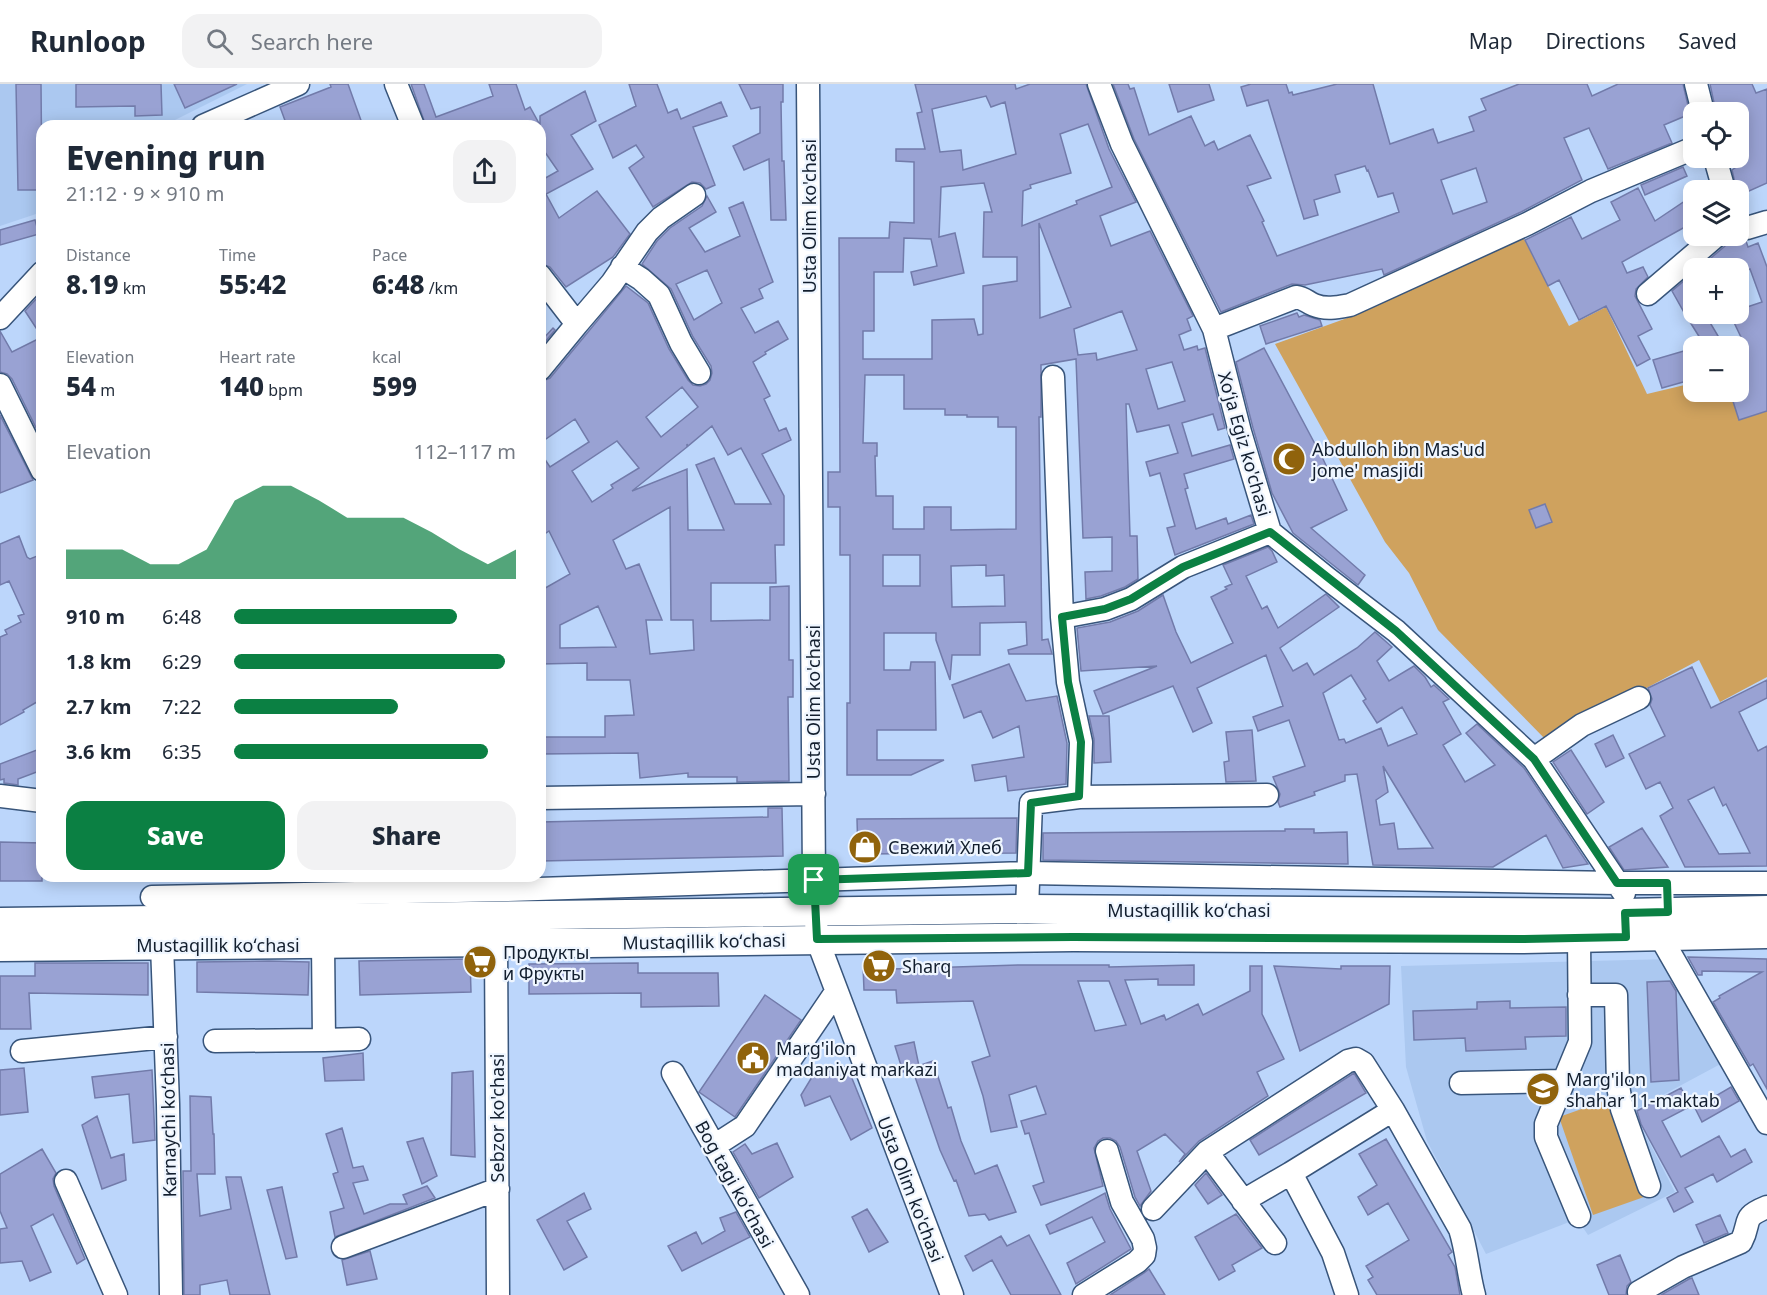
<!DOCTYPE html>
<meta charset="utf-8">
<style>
body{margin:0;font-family:"Noto Sans",sans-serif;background:#f2f2f3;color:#1f2937;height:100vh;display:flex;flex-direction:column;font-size:22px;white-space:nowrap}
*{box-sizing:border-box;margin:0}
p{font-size:20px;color:#747a83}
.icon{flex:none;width:33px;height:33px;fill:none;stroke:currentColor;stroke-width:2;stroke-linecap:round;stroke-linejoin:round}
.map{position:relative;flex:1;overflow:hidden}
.side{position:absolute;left:36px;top:36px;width:510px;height:762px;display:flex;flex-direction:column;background:#fff;border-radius:18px;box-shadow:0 3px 15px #0003}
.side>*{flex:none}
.fabs{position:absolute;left:1683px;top:18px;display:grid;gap:12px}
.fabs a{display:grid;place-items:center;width:66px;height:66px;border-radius:12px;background:#fff;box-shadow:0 3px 15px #0003;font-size:30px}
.pin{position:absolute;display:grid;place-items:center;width:51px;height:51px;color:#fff;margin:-26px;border-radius:12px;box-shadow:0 3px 9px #0006}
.round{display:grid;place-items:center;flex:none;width:63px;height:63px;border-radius:18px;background:#f2f2f3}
.head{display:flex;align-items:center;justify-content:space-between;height:102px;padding:0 30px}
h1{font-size:33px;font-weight:800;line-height:45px}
.figures{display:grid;grid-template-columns:repeat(3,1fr);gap:9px;height:102px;padding:6px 30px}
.figures div{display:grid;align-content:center}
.figures b{font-size:26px;font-weight:800}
.figures small{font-size:16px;font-weight:400}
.figures p{font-size:16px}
.chart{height:168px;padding:12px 30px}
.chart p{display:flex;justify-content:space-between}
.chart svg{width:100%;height:108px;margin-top:6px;fill:#0b8043;opacity:.7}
.cta{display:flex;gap:12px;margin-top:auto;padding:12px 30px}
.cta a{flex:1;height:69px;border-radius:18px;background:#0b8043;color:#fff;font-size:24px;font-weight:800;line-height:69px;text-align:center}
.cta a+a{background:#f2f2f3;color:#1f2937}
ul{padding:0 30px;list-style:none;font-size:20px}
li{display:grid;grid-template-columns:96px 72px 1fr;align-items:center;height:45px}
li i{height:15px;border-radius:8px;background:#0b8043}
header{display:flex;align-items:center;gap:36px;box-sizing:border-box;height:84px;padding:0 30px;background:#fff;border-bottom:2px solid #e0e1e3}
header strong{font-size:28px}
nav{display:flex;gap:33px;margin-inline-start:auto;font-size:21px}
.search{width:420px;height:54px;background:#f2f2f3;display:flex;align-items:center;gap:15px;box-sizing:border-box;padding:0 21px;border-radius:18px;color:#747a83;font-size:22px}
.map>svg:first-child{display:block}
.built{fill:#abc8f0}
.green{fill:#cfa25e}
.building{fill:#99a2d3;stroke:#727baa;stroke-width:1.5;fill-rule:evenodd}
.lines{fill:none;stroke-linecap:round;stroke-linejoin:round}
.minor-casing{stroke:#38557b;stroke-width:25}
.major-casing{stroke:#38557b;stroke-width:31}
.minor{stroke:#fff;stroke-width:22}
.major{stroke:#fff;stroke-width:28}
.route-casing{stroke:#fff;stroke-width:12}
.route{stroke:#0b8043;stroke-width:8}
.labels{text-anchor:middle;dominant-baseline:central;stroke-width:4.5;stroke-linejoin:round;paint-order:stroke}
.street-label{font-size:18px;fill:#121e2e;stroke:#eff6ff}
.poi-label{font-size:18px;fill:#121e2e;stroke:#eff6ff;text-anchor:start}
</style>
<header>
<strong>Runloop</strong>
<div class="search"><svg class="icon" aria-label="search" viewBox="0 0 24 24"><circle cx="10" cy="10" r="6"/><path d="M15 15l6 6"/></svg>Search here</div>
<nav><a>Map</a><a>Directions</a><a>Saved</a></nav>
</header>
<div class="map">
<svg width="1767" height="1211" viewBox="0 0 1767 1211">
<rect width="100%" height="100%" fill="#bcd6fb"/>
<path class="built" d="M0 0H247L163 42H42V128L0 142Z
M1669 875 1728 976 1633 1027 1675 1108 1588 1151 1577 1135 1486 1170 1427 1057 1406 983 1401 882Z"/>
<path class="green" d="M1522 151 1569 242 1606 223 1647 310 1693 299 1694 308H1738L1767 280V593L1720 618 1699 576 1547 657 1438 546 1409 489 1385 458 1275 260 1350 233Z
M1610 1015 1644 1113 1593 1131 1559 1033Z"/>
<path class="building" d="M16 0H41L42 106H18Z
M76 0H161L162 31 135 32V22L76 23Z
M174 0H237L185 24Z
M330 0H348L363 42H287L280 23 331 3Z
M411 0H424L436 33 493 12 489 0H516L525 26 530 23 540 41V32L585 7 596 37 571 51 593 85 546 110 559 134 597 107 630 150 613 173 566 203 550 183 540 179V97L558 87 540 61V42H426Z
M629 0H657L668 29 677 25 681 35 721 18 727 32 693 43 715 101 706 105 700 99 692 98 653 123 629 84 644 73 636 61 613 74 599 41 636 22Z
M739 0H783V18H781L782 77H784L786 136H771L769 75 744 86 733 62 760 49V23L751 25Z
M915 0H1015L1016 5 1030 0H1086L1109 65 1136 118 1100 132 1111 162 1150 147 1193 232 1187 235 1191 246 1179 251 1184 266 1197 262 1198 266 1205 264 1225 344 1218 346 1213 330 1182 339 1192 372 1230 361 1234 375 1184 390 1188 404 1185 405 1196 445 1226 434 1228 440 1251 431 1254 440 1175 471 1167 444 1175 442 1160 389 1150 392 1146 378 1178 369 1169 341 1137 348 1129 320H1126L1130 452H1137L1138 495 1125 503 1101 512 1086 515 1085 488 1112 487V453L1083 454 1076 275 1041 281V333H1039L1042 556 1048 555 1052 570H1009L1008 566 1027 561 1026 538 980 539V571H952L950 596 936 556V549H884V586H910L911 578H935L936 646H877V676H944L911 691H847V619H850V471H840V423H828V388H840L839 154H889L890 138 914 139V78L896 77V65H925L917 29 922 28ZM986 12 991 23 1005 18 1016 70 963 86 961 66 940 68 932 25ZM1088 40 1112 103 1076 117 1077 120 1022 142 1023 107 1031 104 1030 101 1071 89 1060 50ZM984 99 992 128H984L983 173H1017V197L983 202V250L978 251 974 235 932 236V275H863V247H874V188H903L904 154 931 155 937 182 911 188 914 201 964 189 955 149 939 153 941 103ZM1039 139 1071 223 1040 234ZM1122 227 1137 266 1097 276 1096 269 1078 271 1074 245ZM1172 278 1185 317 1158 325 1146 285ZM865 291H904V325H945V331H967V333H998V343H1016V445L951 446V423H924V445H893V412H876L875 372H877V359H863ZM883 471H920V502H883ZM986 481V492L1004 491 1005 522 952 523 951 482Z
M1113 0H1128L1130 5 1134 4 1149 51 1191 32 1205 62 1214 57 1218 66 1250 51 1271 94 1247 102 1264 137 1262 138 1277 172 1399 128 1393 109 1378 113 1368 86 1367 87 1365 82 1335 91 1340 108 1314 116 1318 131 1304 135 1268 16 1247 22 1241 3 1251 0H1286L1289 9 1292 8 1293 11 1337 0H1373L1390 60 1433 45 1438 59 1474 47 1469 33 1486 26 1481 15 1519 0H1587L1592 12 1618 0H1683L1690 30 1664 41 1672 59 1608 85 1589 44 1564 54 1582 96 1521 128 1384 191 1382 185 1305 201 1292 200 1221 228 1134 55ZM1476 84 1487 118 1453 130 1441 96Z
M1169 0H1209L1214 16 1178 28Z
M1710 0H1752L1756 9 1767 5V99L1738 112 1732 86 1742 79 1738 73V28H1716Z
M1683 83 1687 92 1645 111 1641 101Z
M1638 104 1655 137 1694 111V138L1622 178 1627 189 1643 183 1648 193 1636 205 1635 212 1652 245 1638 252 1650 275 1637 282 1606 222 1579 236 1559 196 1548 202 1525 156 1571 133 1582 155 1620 136 1611 118Z
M707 112 716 128 689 144 705 168 740 152 729 124 743 118 773 198 759 205 763 214 741 224 755 249 778 237 788 255 765 268 766 270 753 278 770 312 764 315 779 347 786 344 791 356 762 370 784 412V461H775L776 499H711V537L770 536V503L789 502V576H793V613H788L789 697 737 698V693H688V689L640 694 638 669 540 670V653H605V632L634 631 630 596H587V579L540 580V507L570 490 549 447 540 453V368L550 383 589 358 575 335 540 359V298L550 294 626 202 648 219 669 265 688 296 693 301 700 302 706 300 710 296 712 289 711 282 693 253 671 205 642 180 657 157 670 144 702 122ZM707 186 722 219 694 236 676 200ZM682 303 698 323 661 353 646 333ZM712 342 728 371 741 364 771 420H735L714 374 696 381 724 446H688L687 385 632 407 687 363V360L688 362ZM617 357 639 384 611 401 613 404 592 418 572 387ZM670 423 671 536H693L694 566 650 570 646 536H662L639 480 626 485 613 456ZM598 522 616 563 560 564V541Z
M35 136 39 150 0 161V146Z
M1729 152 1746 157 1748 163 1758 159 1767 183V327L1739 336 1730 308H1738V273L1748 268 1730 230H1738V226L1762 218 1750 185 1738 189V184H1707L1705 179 1725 162Z
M1685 196 1694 211V230H1705L1724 262H1705L1685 230 1672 207Z
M37 214 42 219V253L25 227Z
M1297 229 1299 233 1304 231 1320 236 1322 242 1266 260 1260 242Z
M553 244 555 246 540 264V258Z
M0 247 12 268 42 253V356L12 295 7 290 0 288Z
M1264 264 1323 375 1347 426 1311 444 1365 491 1358 501 1293 449 1272 409 1253 344 1236 278Z
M1694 264V295L1662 304 1653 276Z
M0 331 33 396 0 409Z
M1545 420 1552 438 1536 444 1529 426Z
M19 452 27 473 30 475 42 470V615L23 626 24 628 0 641V553L7 550 5 546 21 538 18 532 24 530 9 497 0 501V460Z
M1268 463 1272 467 1277 478 1246 492 1262 525 1267 522 1278 544 1326 510 1339 523 1280 564 1293 587 1307 579 1314 591 1357 564 1375 548 1392 563 1377 577 1389 597 1414 582 1425 593 1431 603 1434 601 1449 615 1443 618 1461 650 1443 661 1465 698 1495 681 1466 649 1477 640 1524 684 1588 780 1563 784 1546 751 1493 783 1373 781 1357 690 1345 691V697L1314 708 1315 711 1280 723 1278 718 1280 710 1273 693 1305 682 1289 636 1258 647 1253 633 1283 622 1266 571 1197 604 1212 639 1193 648 1173 602 1103 630 1094 607 1157 582 1081 587 1077 544 1110 538 1138 527 1163 511 1176 548 1191 579 1233 559 1211 513 1227 505 1225 503 1232 500 1223 481ZM1351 591 1366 615 1363 617 1377 639 1402 623 1417 650 1388 662 1381 644 1346 659 1344 655 1339 656 1323 609ZM1383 682 1420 743 1433 764 1398 765 1394 739 1380 741 1376 716 1388 708Z
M1009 580 1026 617 1057 612 1067 659 1066 700 1008 707 1006 692 975 697 972 681 1024 673 1019 642 993 654 981 627 964 634 952 601Z
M1692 583 1711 624 1767 596V614L1739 628 1758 667 1767 662V782L1685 783 1660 732 1673 724 1660 698 1646 705 1629 670 1665 652 1650 621 1652 615 1648 604ZM1714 703 1723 722 1726 720 1750 769 1719 770 1688 716Z
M1089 632H1109L1111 678 1094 679V655Z
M1252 646 1256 697 1226 698 1224 678 1229 677 1226 648Z
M1613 651 1624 674 1606 683 1595 660Z
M42 664V686L18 695V701L4 699V695L0 696V680Z
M1571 666 1604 718 1587 730 1553 678Z
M768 724H782L783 772 540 777V738L768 733Z
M1017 734 1016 769 858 770 857 735Z
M1642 744 1668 783 1624 786 1609 763Z
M1285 745H1314V749L1347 748 1348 780 1043 776V749L1285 747Z
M0 758 42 759V797H0Z
M1688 873 1767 875V1005L1753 980 1750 982 1713 918 1720 914 1719 912 1762 888 1702 887V891H1698Z
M470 875 471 908 360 911 359 877Z
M269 877 309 878 308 911 197 908V878Z
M35 879H148V911L29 909 31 945H0V892H35Z
M638 879V889H718L719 922 641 923V909L529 910V880Z
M893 881V885L1019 881H1109V883L1194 881V901H1158V895L1125 896 1141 940 1164 931 1166 936 1198 920 1203 931 1250 907V882H1262V930L1284 975 1257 988 1268 1012 1199 1057 1179 1078 1185 1070 1165 1050 1137 1067 1151 1107 1140 1122 1135 1113 1120 1063 1116 1057 1110 1054H1103L1098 1057 1094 1064 1103 1102 1041 1121 1033 1102 1044 1098 1029 1049 1025 1050 1021 1037 1046 1030 1036 1002 1009 1011 1017 1043 991 1048 983 1012 972 978 990 972 973 917 897 919 896 906H864L863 882ZM1078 897H1109L1126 941 1095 947Z
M1274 882 1341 885V882H1390L1389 920 1300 967Z
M1670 897 1676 907 1679 996 1651 998 1647 898Z
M765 911 801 936 735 1033 699 1008Z
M1510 917V924L1566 923V952L1525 953 1526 965 1466 967 1465 954 1414 956 1413 927 1477 925V918Z
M914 958 919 982 915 983 933 977 948 1024 951 1023 961 1057 975 1090 997 1081 1016 1128 989 1136 985 1130 969 1132 956 1096 954 1097 940 1066 912 984 903 988 895 962Z
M363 969 364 996 325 997 323 974Z
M847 982 872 1044 851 1056 830 1012 805 1022 801 1011 812 993Z
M24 984 28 1028 0 1031V986Z
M152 986 155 1056 133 1059 129 1010 95 1014 92 993Z
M473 987 475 1073 451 1071 452 989Z
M1354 989 1366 1009 1259 1071 1250 1056Z
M1731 1003 1739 1017 1702 1038 1695 1024Z
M1681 1004 1691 1022 1662 1037 1681 1073 1719 1052 1731 1073 1745 1065 1752 1078 1717 1098 1713 1090 1685 1104 1693 1118 1674 1128 1667 1114 1678 1108 1641 1040 1637 1027Z
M190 1012 211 1013 213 1050H214L215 1090H197L200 1132 231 1125 226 1093H241L270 1211H230L227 1196 200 1201V1211H184L183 1087H191Z
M97 1032 111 1074 124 1070 126 1096 102 1105 82 1041Z
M342 1044 353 1084 363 1082 368 1096 353 1099 364 1130 390 1120H407L403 1111 427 1102 435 1114 335 1153 330 1128 344 1124 333 1090 338 1088 326 1050Z
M423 1054 437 1092 422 1100 407 1058Z
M1386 1055 1452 1168 1448 1171 1455 1183 1460 1211H1377L1368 1196 1373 1193 1366 1182 1409 1156 1388 1119 1368 1131 1358 1113 1377 1101 1359 1070Z
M777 1059 793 1093 759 1114 733 1068 745 1060 752 1070Z
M42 1065 56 1089 53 1095 54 1102 85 1175 77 1180 53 1130 31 1142 51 1188 30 1197 22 1177 0 1179V1145L7 1144 0 1127V1090Z
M1206 1089 1222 1111 1208 1120 1195 1101Z
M282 1103 297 1173 286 1175 267 1106Z
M584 1109 591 1125 567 1137 587 1173 564 1186 537 1136Z
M1105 1109 1110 1125 1131 1165 1076 1200 1067 1179 1105 1158 1092 1133 1050 1150 1046 1141Z
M867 1125 888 1158 869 1168 852 1133Z
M736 1128 750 1153 682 1187 668 1162 696 1148 702 1160 725 1147 720 1134Z
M1236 1130 1262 1164 1232 1181 1235 1187 1219 1196 1195 1153Z
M1720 1131 1728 1149 1704 1159 1696 1141Z
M1029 1151 1061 1211H1011L992 1176 973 1187 965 1172 1001 1152 1007 1162Z
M370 1167 377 1195 347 1201 342 1176Z
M1620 1171 1631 1198 1627 1202 1626 1211H1609L1597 1181Z
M1149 1185 1165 1211H1110L1144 1189Z
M1692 1194 1699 1211H1661L1689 1195Z"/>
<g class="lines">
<defs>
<path id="minor" d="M396 0 413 42
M808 0 814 796 817 855 952 1211
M1099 0 1122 60 1214 245 1240 348 1270 448 1328 495 1396 547 1534 675 1624 809
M1696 0 1703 28
M203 42 298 0
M1715 74 1724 106
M1738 140 1747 144 1767 138
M622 183 641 195 659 211 681 259 699 289
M540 192 577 240 540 285
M1648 210 1716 152
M0 234 42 189
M577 240 612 199 647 148 661 134 694 111
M1214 245 1296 213C1304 214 1307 218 1314 221 1326 226 1339 223 1350 221L1527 140 1591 107 1694 64
M0 301 42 386
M1062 533 1105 525 1131 515 1183 483 1270 448
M1534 675 1582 641 1639 614
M0 712 42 717
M1079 713 1267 711
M540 714 814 710
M152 813 507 806 1028 789 1617 799H1767
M1027 825 1031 719 1079 713 1081 658 1068 598 1062 533 1053 293
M1660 852 1767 1039
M1579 854 1580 958 1546 1040V1053L1579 1132
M496 858 498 1211
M162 861 168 1020 171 1211
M1579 911H1616L1618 1002 1622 1025 1649 1102
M324 956 359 955
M215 957 324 956 323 860
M22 967 166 953
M673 989 798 1211
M1461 999 1564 997
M714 1062 745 1042 836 908
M1207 1068 1275 1159
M66 1097 116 1211
M1243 1117 1291 1089
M1153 1125 1207 1068 1348 977 1356 975 1363 979 1393 1026 1460 1145C1467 1167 1468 1189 1474 1211
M343 1163 498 1105
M1639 1208 1683 1183 1741 1158C1752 1137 1740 1134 1767 1123
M1084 1211 1137 1178 1144 1171 1145 1164 1143 1155 1122 1118 1107 1067
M1347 1211 1333 1169 1291 1089 1393 1026"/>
<path id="major" d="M0 838 1027 825 1625 829 1767 826
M0 863 496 858 589 859 1073 853 1521 855 1767 850"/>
</defs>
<use href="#minor" class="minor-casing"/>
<use href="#major" class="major-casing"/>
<use href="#minor" class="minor"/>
<use href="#major" class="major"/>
</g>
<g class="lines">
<defs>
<path id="route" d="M1270 448 1396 547 1534 675 1617 799H1667L1668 828 1625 829 1626 853 1521 855 1073 853 817 855 814 796 1028 789 1031 719 1079 712 1081 658 1068 598 1062 533 1105 525 1131 515 1183 483Z"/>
</defs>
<use href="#route" class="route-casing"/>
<use href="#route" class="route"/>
</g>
<defs>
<symbol id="mosque-disc" viewBox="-11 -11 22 22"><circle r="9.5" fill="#90630c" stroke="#eff6ff"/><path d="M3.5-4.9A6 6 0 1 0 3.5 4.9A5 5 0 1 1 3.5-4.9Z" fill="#fff"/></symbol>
<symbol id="shop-disc" viewBox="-11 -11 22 22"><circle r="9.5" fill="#90630c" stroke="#eff6ff"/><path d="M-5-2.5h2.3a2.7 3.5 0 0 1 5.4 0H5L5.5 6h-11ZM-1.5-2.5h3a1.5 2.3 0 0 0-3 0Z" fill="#fff"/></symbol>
<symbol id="supermarket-disc" viewBox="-11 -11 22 22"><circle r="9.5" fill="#90630c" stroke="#eff6ff"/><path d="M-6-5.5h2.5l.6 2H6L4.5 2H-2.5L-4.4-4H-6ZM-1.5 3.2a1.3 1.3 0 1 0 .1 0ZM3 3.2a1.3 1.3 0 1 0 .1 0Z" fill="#fff"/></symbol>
<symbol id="civic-disc" viewBox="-11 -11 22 22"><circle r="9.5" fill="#90630c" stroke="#eff6ff"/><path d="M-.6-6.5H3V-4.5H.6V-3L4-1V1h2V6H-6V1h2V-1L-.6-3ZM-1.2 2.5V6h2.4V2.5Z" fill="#fff"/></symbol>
<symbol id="school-disc" viewBox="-11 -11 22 22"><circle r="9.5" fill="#90630c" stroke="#eff6ff"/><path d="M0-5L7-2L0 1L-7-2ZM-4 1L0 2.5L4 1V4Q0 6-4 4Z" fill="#fff"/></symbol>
</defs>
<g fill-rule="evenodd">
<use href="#mosque-disc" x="1270" y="356" width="38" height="38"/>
<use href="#shop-disc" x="846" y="744" width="38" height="38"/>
<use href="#supermarket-disc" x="461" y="859" width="38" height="38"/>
<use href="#supermarket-disc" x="860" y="863" width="38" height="38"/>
<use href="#civic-disc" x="734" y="955" width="38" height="38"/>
<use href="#school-disc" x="1524" y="986" width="38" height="38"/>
</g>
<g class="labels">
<g class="street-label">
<text transform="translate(809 132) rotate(-90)">Usta Olim ko'chasi</text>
<text transform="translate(1245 360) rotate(74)">Xoʻja Egiz ko'chasi</text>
<text transform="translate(813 618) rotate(-90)">Usta Olim ko'chasi</text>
<text x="1189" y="826">Mustaqillik koʻchasi</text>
<text transform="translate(704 857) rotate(-1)">Mustaqillik koʻchasi</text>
<text x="218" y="861">Mustaqillik koʻchasi</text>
<text transform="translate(497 1034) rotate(-90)">Sebzor ko'chasi</text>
<text transform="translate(168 1036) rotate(-91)">Karnaychi koʻchasi</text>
<text transform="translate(735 1100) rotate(61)">Bog tagi koʻchasi</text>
<text transform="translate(911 1105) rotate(69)">Usta Olim ko'chasi</text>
</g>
<g class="poi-label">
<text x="1312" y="365">Abdulloh ibn Mas'ud<tspan x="1312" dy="21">jome' masjidi</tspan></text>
<text x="888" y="763">Свежий Хлеб</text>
<text x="503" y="868">Продукты<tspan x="503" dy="21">и Фрукты</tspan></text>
<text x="902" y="882">Sharq</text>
<text x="776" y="964">Marg'ilon<tspan x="776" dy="21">madaniyat markazi</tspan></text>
<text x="1566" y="995">Marg'ilon<tspan x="1566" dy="21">shahar 11-maktab</tspan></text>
</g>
</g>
</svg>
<div class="fabs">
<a><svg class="icon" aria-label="locate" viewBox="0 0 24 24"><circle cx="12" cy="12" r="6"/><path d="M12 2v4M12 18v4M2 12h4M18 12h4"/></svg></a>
<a><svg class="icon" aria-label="layers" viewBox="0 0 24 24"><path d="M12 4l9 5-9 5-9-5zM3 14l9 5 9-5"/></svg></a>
<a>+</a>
<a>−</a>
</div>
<div class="pin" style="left:814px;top:796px;background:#1e9e55"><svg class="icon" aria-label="arrive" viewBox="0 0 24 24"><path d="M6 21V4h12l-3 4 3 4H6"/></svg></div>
<section class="side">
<div class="head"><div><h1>Evening run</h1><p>21:12 · 9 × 910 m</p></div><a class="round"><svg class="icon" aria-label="share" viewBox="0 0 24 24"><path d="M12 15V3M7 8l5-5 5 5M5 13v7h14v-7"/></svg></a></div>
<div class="figures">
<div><p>Distance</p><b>8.19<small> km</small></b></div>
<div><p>Time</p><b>55:42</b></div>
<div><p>Pace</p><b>6:48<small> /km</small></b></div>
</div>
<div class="figures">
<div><p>Elevation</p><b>54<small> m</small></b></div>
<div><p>Heart rate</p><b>140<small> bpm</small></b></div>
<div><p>kcal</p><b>599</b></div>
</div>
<div class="chart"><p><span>Elevation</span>112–117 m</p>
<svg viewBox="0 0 160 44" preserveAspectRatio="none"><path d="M0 44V32L10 32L20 32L30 38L40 38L50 32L60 12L70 6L80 6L90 12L100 19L110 19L120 19L130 25L140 32L150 38L160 32V44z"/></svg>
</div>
<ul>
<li><b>910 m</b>6:48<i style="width:79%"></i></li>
<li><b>1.8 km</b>6:29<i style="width:96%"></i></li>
<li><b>2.7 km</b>7:22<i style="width:58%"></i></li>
<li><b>3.6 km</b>6:35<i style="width:90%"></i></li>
</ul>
<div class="cta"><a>Save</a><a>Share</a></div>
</section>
</div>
